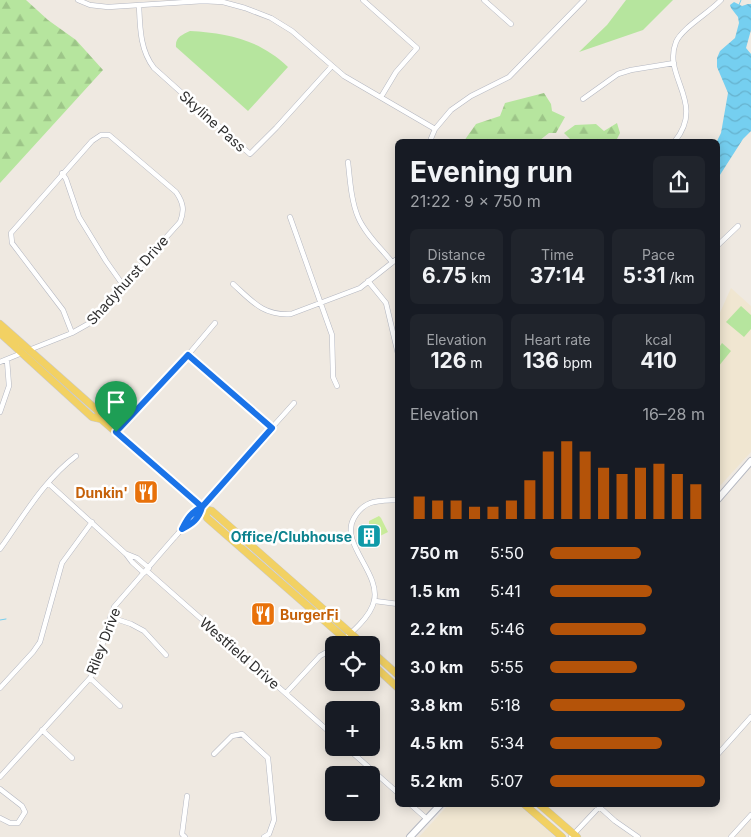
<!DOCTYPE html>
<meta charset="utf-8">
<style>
body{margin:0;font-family:Inter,sans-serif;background:#20242c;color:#f1f3f6;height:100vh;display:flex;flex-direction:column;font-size:19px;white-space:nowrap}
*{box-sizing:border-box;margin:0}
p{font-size:16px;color:#9ea1a6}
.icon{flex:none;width:28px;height:28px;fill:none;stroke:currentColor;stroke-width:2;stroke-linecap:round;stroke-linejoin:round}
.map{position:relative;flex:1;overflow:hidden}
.side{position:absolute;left:395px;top:139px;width:325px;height:668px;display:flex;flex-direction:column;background:#171b24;border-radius:8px;box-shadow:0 2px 12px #0003}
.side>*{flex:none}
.buttons{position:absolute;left:325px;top:636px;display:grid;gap:10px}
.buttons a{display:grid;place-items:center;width:55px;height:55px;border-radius:8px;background:#171b24;box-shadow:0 2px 12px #0003;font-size:25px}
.pin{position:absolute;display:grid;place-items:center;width:42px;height:42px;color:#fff;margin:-51px -21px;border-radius:50% 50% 50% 0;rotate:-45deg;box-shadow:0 0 5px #0007}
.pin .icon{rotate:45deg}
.round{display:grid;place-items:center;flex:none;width:52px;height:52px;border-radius:8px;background:#20242c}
.summary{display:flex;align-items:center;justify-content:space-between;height:85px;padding:0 15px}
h1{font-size:28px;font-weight:700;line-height:38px}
.metrics{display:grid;grid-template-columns:repeat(3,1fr);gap:8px;height:85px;padding:5px 15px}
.metrics div{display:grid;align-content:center;border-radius:8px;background:#20242c;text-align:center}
.metrics b{font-size:21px;font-weight:700}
.metrics small{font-size:14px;font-weight:400}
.metrics p{font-size:14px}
.chart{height:140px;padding:10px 15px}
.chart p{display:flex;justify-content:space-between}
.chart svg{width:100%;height:90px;margin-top:5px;stroke:#b45309;stroke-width:6}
ul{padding:0 15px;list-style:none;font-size:16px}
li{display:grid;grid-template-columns:80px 60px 1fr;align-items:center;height:38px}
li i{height:12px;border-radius:6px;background:#b45309}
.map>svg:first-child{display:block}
.education{fill:#f0e6d1}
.grass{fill:#b6e59e}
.forest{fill:url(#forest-firs)}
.pitch{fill:#c9ec9a}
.water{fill:url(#water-waves)}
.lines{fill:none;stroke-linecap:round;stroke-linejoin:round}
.stream{stroke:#75cff0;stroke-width:1}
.minor-casing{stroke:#b4b7c1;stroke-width:5.5}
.secondary-casing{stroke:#b4b7c1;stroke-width:8}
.primary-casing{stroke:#c9c9c9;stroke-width:8}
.minor{stroke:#fff;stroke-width:4.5}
.secondary{stroke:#fff;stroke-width:6}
.primary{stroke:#f2d163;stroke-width:7}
.route-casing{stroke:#fff;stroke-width:10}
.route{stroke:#1a73e8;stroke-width:6}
.labels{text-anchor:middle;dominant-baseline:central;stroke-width:5;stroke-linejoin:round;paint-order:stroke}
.street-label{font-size:14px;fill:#2e2e2e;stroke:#fff}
.food-label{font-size:14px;font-weight:bold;fill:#c56008;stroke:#fff;text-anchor:end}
.culture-label{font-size:14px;font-weight:bold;fill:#0d838f;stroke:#fff;text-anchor:end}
</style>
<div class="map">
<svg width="751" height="837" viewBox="0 0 751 837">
<defs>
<pattern id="forest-firs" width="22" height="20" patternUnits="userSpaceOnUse" patternTransform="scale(1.25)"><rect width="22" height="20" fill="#b6e59e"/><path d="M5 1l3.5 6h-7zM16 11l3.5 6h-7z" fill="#9dc588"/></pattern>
<pattern id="water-waves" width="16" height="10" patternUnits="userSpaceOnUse" patternTransform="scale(1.25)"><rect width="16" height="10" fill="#75cff0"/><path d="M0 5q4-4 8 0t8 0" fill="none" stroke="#66b2ce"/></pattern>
</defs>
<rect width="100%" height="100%" fill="#efe9e1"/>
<path class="education" d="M731 288 751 306V452L718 488V317Z
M449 804H518L555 837H419Z"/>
<path class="grass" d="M626 0H673L643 30 579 52 607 25Z
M190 31C228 33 260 40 288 67L248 111 176 47C175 37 182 35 190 31Z
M741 306 751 315V329L744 337 726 322Z
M722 343 731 351 718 367V349Z"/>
<path class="forest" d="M0 0H26L48 20 76 40 103 70 0 183Z
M544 93 551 104 552 111 565 117 556 133H549L540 140 464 141 476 124 500 116 505 103Z
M617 123 620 133 616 141H572L564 133 575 125 596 124 604 131Z"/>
<path class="pitch" d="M379 516 381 518 388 532 376 538 373 533H371L369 530 371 528 369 524V521Z"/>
<path class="water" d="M734 2 742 6 748 4H751V30L746 48 751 54V131L743 139 718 178 717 141 721 133 728 93 717 67V58L720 51 735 38 739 23 738 17 731 8 730 5Z"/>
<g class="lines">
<path class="stream" d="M739 5 741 0
M0 620 6 619"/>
<defs>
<path id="minor" d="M78 0 90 5 108 7 203 1 223 2 245 8 271 18 292 31 344 76 435 129
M363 0 417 48 396 72 381 97
M484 0 511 24
M139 5C140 28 140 50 154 68L250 154 276 128 332 66
M583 99 618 74 631 70 674 63
M430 141 435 129 451 110 471 96 509 77 584 0
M675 141C706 102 662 77 676 42 682 28 709 13 721 0
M348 162C350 180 351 200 358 217 365 234 381 248 392 262
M62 173 66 179 79 217 106 261 123 285
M290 217 332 335 333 377 337 386
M718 245 738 226
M368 281 386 303 398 354
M233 284C252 301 263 316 291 314L360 288 398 258
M29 350 72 333 88 324 180 222C185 210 183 202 176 192L109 135H101L92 141 11 233 12 243 63 310 72 333
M188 355 271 427
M0 362 22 353
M0 412 9 386 7 360
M116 432 188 355 215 323
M48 483 126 554 132 562 144 573
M182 528C187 518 191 512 201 507L294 403
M0 549C23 517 44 480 76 456
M127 554 137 558 149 568
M147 571 334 736
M375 601 398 604
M110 617 131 624 144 631 166 655
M337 645C349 635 371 617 374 601 381 573 339 543 354 518 365 499 378 501 398 500
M90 678 120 706
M0 688 33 652 40 642 62 563 92 522
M286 693 320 656 334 648
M42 730 72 758
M347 748 398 793
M214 754 232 736 242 734 268 758 274 820 269 834 264 837
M718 754 751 717
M0 777 90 678 94 672 114 607 173 539C176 536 179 532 182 529 192 521 198 521 201 507
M0 789 22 806 25 812 18 823H10L0 818
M410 804 427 819
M596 804 615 821 638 837
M185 837 182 834 187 796
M571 837 602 804
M731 837 751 815"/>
<path id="secondary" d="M718 499 751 461
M410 837 441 804"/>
<path id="primary" d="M0 324 98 411 101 419 204 509 212 511 364 645
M0 333 92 417 101 419
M204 509 207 518 352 645
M371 651 398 675
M371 663 398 688
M524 804 562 837
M539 804 577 837"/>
</defs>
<use href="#minor" class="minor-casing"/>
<use href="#secondary" class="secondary-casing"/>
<use href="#primary" class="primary-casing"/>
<use href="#minor" class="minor"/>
<use href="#secondary" class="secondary"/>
<use href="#primary" class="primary"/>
</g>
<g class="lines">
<defs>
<path id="route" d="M116 432 202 507C191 512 187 519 182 529 192 524 199 519 202 507L272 428 188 355 116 432"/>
</defs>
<use href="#route" class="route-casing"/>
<use href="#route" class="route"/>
</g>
<defs>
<symbol id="restaurant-square" viewBox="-11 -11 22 22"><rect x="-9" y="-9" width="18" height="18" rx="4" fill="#e8710a" stroke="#fff"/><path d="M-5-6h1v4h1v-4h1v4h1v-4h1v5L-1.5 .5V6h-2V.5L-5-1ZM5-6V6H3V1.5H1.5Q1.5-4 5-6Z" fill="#fff"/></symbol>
<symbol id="building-square" viewBox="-11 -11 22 22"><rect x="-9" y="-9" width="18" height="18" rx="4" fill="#0f9aa8" stroke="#fff"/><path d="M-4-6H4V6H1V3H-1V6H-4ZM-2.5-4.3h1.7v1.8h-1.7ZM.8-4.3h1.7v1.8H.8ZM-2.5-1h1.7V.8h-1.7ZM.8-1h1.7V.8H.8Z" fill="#fff"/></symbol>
</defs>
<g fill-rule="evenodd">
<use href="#restaurant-square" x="132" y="478" width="28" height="28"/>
<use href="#building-square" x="355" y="522" width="28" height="28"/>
<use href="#restaurant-square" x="249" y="600" width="28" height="28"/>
</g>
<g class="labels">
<g class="street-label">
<text transform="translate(213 121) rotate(42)">Skyline Pass</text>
<text transform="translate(127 280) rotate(-48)">Shadyhurst Drive</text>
<text transform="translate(103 641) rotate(-69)">Riley Drive</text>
<text transform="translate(240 653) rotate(41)">Westfield Drive</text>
</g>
<g class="food-label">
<text x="128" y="492">Dunkin'</text>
<text x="280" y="614" text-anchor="start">BurgerFi</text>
</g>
<g class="culture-label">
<text x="352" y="536">Office/Clubhouse</text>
</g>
</g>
</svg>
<div class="buttons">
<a><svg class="icon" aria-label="locate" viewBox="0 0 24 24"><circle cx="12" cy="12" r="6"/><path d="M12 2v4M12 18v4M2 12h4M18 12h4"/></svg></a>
<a>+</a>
<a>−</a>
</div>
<div class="pin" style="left:116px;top:432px;background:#1e9e55"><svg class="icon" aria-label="arrive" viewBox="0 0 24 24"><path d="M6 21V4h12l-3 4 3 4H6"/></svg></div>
<section class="side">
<div class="summary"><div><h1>Evening run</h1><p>21:22 · 9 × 750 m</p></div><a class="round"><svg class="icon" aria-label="share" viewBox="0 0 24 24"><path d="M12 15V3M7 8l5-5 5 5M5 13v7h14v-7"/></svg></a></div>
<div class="metrics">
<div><p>Distance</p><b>6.75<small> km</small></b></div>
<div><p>Time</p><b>37:14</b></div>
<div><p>Pace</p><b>5:31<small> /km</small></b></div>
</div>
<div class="metrics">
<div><p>Elevation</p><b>126<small> m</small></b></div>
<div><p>Heart rate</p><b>136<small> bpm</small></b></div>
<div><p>kcal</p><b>410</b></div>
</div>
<div class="chart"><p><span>Elevation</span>16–28 m</p>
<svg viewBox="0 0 160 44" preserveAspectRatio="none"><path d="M5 44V33M15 44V35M25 44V35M35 44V38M45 44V38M55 44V35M65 44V25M75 44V11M85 44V6M95 44V11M105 44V19M115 44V22M125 44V19M135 44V17M145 44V22M155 44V27"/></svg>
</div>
<ul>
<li><b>750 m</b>5:50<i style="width:59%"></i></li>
<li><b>1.5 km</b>5:41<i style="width:66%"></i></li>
<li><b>2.2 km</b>5:46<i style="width:62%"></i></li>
<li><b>3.0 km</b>5:55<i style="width:56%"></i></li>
<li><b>3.8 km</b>5:18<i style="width:87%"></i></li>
<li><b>4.5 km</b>5:34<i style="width:72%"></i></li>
<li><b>5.2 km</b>5:07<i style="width:100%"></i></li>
</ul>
</section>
</div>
